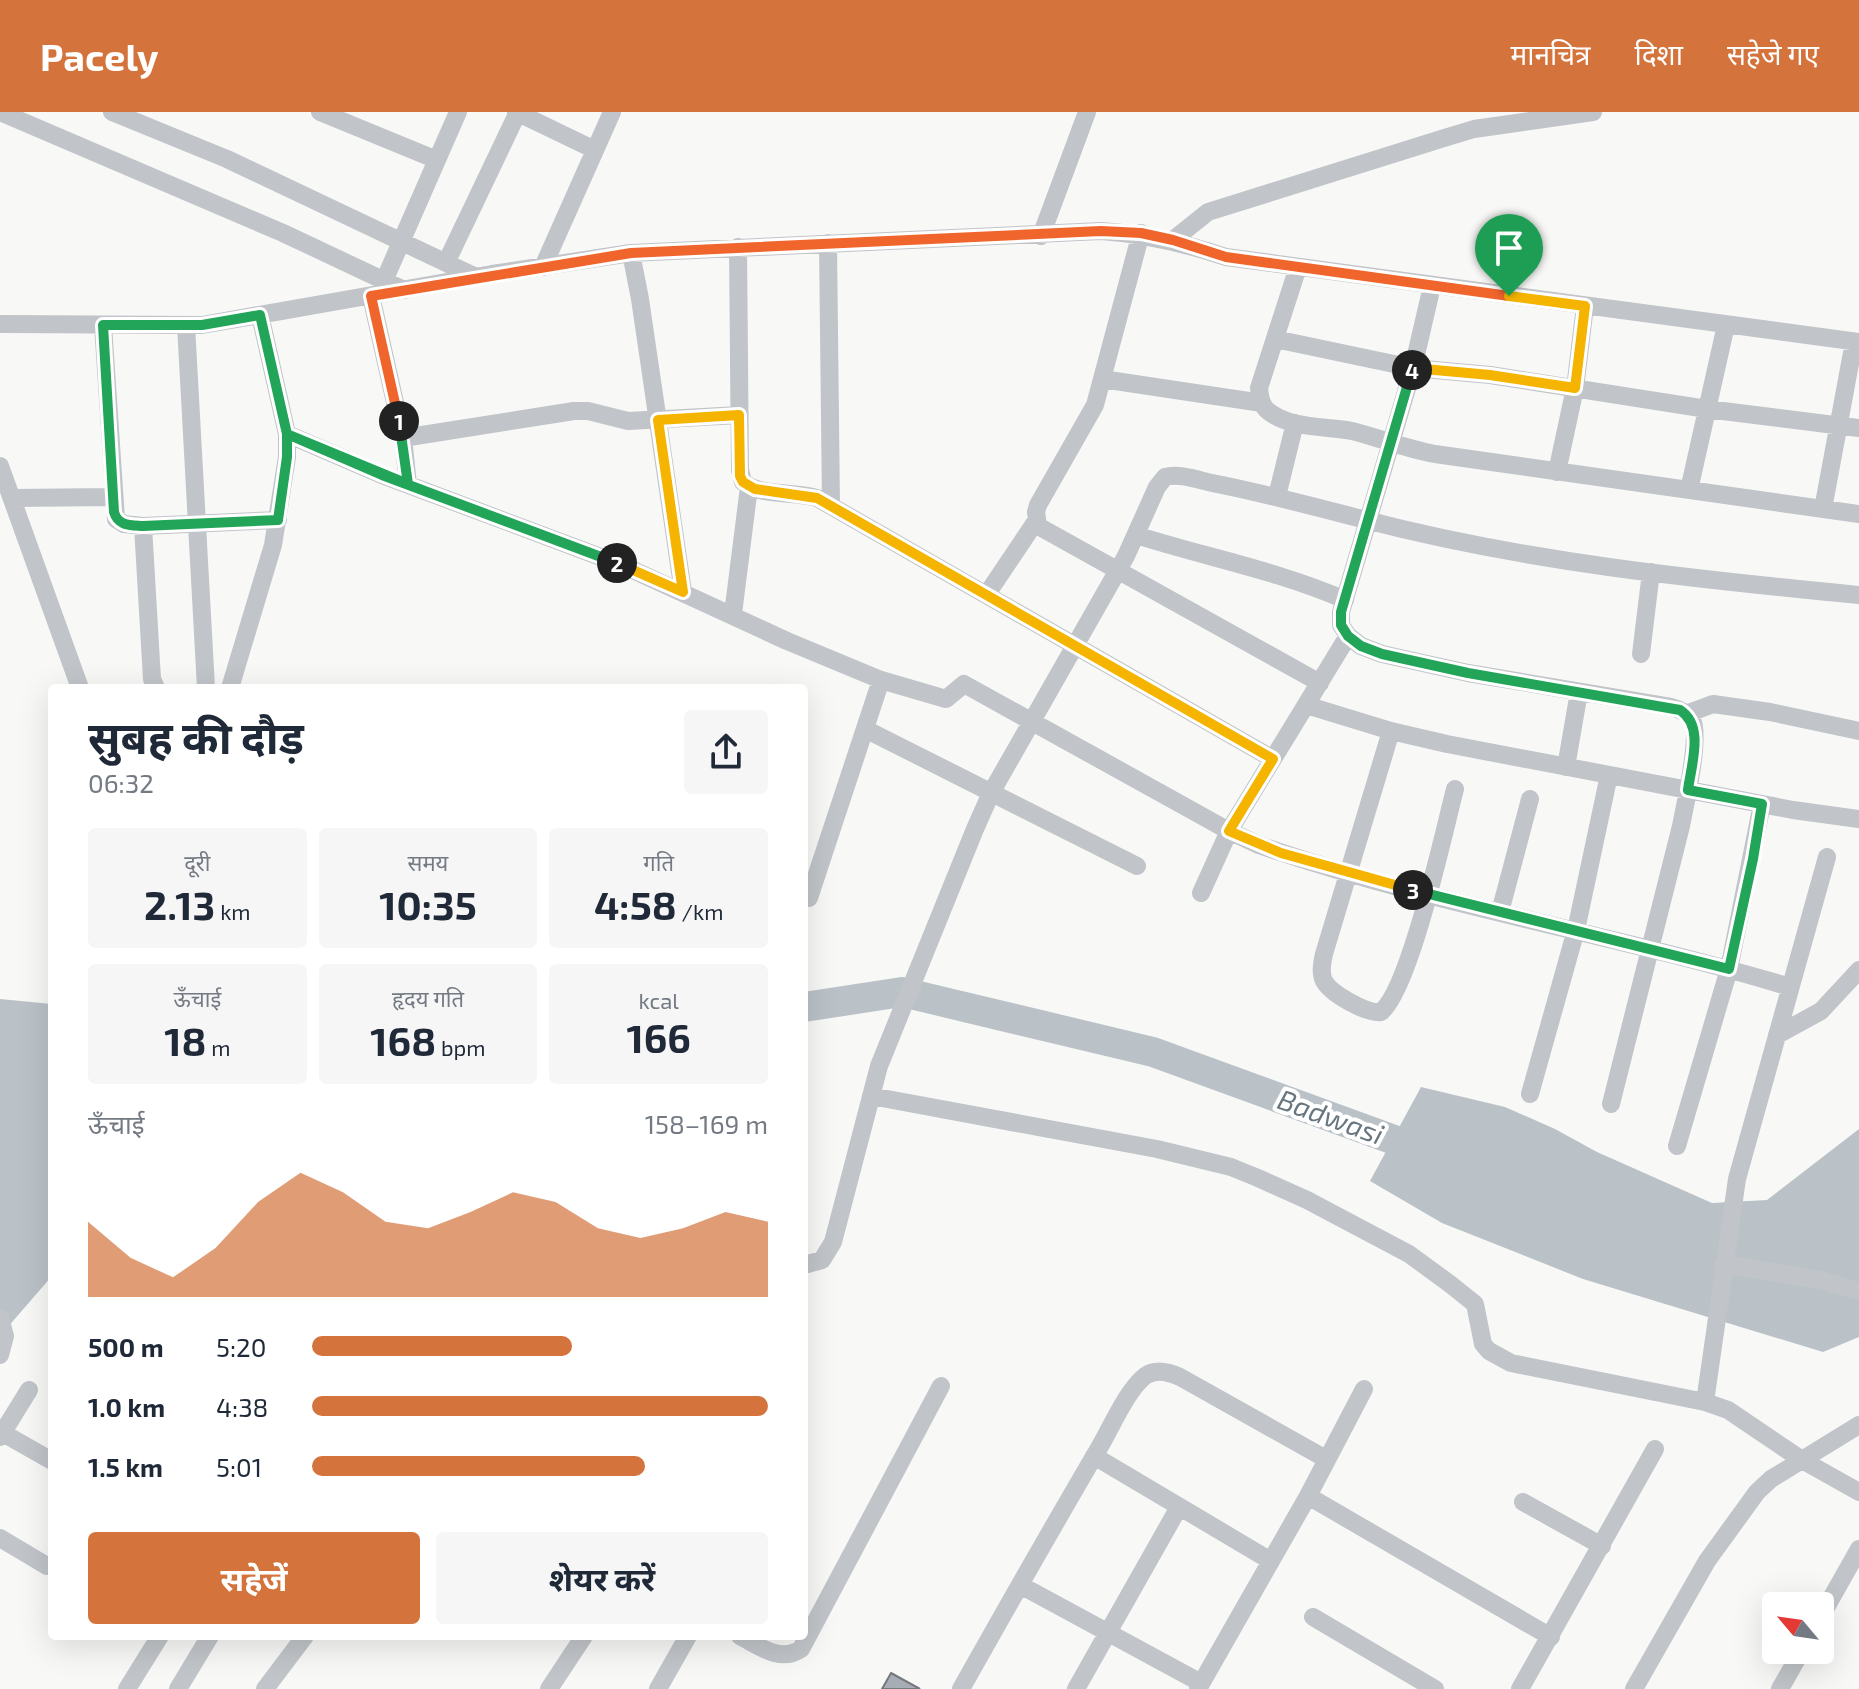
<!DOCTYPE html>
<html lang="hi">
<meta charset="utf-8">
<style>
body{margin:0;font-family:"Exo 2","Noto Sans Devanagari",sans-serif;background:#f6f6f7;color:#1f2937;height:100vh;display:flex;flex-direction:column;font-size:30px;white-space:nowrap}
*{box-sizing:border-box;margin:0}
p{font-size:26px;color:#747a83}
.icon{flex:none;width:44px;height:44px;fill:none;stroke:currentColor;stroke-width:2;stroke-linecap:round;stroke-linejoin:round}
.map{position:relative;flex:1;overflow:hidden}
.panel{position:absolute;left:48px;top:572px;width:760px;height:956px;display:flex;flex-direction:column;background:#fff;border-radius:8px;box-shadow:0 8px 32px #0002}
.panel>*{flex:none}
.needle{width:52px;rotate:299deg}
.tools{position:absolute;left:1762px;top:1480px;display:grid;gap:16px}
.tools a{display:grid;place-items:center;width:72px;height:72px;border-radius:8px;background:#fff;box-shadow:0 8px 32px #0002;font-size:40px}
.pin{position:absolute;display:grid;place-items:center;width:68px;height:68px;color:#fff;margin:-82px -34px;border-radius:50% 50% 50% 0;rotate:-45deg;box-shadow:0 0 8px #0007}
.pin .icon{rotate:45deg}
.km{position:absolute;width:40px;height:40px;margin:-20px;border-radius:50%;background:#222;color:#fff;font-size:22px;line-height:40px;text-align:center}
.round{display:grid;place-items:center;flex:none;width:84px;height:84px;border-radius:8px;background:#f6f6f7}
.summary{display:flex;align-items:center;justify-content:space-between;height:136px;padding:0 40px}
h1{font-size:44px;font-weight:700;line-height:60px}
.figures{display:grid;grid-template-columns:repeat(3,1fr);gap:12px;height:136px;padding:8px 40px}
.figures div{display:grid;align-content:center;border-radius:8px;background:#f6f6f7;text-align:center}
.figures b{font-size:40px;font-weight:700}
.figures small{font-size:22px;font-weight:400}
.figures p{font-size:22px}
.chart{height:224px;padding:16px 40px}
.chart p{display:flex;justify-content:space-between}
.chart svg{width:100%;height:144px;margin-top:8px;fill:#d4733c;opacity:.7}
.cta{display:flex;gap:16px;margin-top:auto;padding:16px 40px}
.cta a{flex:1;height:92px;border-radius:8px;background:#d4733c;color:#fff;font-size:32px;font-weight:700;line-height:92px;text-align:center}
.cta a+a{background:#f6f6f7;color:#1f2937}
ul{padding:0 40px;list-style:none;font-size:26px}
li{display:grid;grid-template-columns:128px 96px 1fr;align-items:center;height:60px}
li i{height:20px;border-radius:10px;background:#d4733c}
header{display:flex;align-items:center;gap:48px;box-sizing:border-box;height:112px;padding:0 40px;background:#d4733c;color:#fff}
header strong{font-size:38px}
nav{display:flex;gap:44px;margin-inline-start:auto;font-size:28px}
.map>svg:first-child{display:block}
.water{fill:#bac2c8}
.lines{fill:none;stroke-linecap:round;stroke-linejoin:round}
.river{stroke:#bac2c8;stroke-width:30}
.building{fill:#a7adb4;stroke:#75797e;stroke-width:2}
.minor{stroke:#c1c4c8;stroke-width:18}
.split-1-casing{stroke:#fff;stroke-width:16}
.split-2-casing{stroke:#fff;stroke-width:16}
.split-3-casing{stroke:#fff;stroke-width:16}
.split-4-casing{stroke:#fff;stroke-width:16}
.split-5-casing{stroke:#fff;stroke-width:16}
.split-1{stroke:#f0652b;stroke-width:10}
.split-2{stroke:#22a559;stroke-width:10}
.split-3{stroke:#f5b400;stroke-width:10}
.split-4{stroke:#22a559;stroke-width:10}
.split-5{stroke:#f5b400;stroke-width:10}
.labels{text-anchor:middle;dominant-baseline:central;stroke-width:8;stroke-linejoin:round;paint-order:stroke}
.water-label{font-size:28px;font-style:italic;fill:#67767f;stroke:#fff}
</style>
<header>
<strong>Pacely</strong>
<nav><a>मानचित्र</a><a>दिशा</a><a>सहेजे गए</a></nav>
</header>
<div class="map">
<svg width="1859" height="1577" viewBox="0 0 1859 1577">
<rect width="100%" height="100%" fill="#f8f9f7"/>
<path class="water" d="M0 887 52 892V1164L0 1224Z
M1421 975 1505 995 1555 1017 1597 1040 1712 1091 1767 1088 1859 1017V1225L1823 1240 1583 1167 1442 1111 1370 1069Z"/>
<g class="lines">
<path class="river" d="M804 895 902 880 1153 940 1430 1041"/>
</g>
<path class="building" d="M891 1561 920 1577H882Z"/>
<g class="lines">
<path class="minor" d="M0 0 283 121 404 178
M112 0 227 47 476 165
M320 0 437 48
M516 0 595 38
M1141 121 1095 293 1038 393 1036 400 1038 414 1320 571
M1041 124 1087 0
M1173 128 1208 100 1441 27 1474 17 1593 0
M828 131 831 394
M738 135 740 358 743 370C762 385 794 379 817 386L1273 647
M631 141 640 187 683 480
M446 151 518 0
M543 155 612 0
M1298 155 1259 276C1260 285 1261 293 1268 299 1290 317 1325 314 1352 319 1380 326 1406 337 1435 342L1859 402
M384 169 458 0
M1432 174 1413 256 1341 500V513L1348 524 1361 534 1382 542 1468 561 1671 595C1679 597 1687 600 1692 608 1701 624 1685 693 1681 714L1611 992
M371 184 403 326 408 372
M0 212 202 213 492 162 631 141 1101 119C1145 122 1184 131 1226 145L1859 230
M103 213 116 407 124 412 143 414 278 408
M186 213 206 576
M1275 227 1413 256 1490 263 1707 297 1859 316
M1102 267 1262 291
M287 322 382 363 622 453 787 529 881 568 946 587 964 572 1229 719 1259 733C1432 793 1615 822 1790 875
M403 326 574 299H588L628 309 739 303
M0 354 80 576
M1557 360 1575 276 1585 194
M1689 378 1726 213
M1277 384 1295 311
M12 386 112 385
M1823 397 1854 230
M143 414 152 567 156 576
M1136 423C1205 445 1279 459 1345 488
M987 482 1036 409
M733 502 749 375
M1641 542 1651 460
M230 576 273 433 287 345V322L260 203
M1306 593 1391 619 1447 632 1793 698 1859 707
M1686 602 1713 592 1770 600 1859 619
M867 618 1137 754
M1391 619 1324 842C1322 851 1320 861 1324 869 1331 882 1367 902 1381 900 1410 877 1444 719 1455 677
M1566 655 1579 580
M1201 781 1229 719 1348 524
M809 786 881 568
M1500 800 1530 687
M1777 923 1821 899 1859 858
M1530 982 1576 818 1609 663
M871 984 1157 1037 1231 1055 1258 1066 1307 1088 1409 1142 1450 1172 1475 1192 1483 1232 1489 1239 1511 1251 1705 1290 1728 1298 1802 1348 1859 1380
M1677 1034 1729 857 1762 692
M1723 1152 1820 1168 1859 1179
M804 1153 822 1148 833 1130 879 954 975 717 991 681 1126 444 1157 375 1165 365C1179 361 1198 368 1212 371 1264 381 1315 395 1366 408 1527 450 1693 467 1859 483
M0 1206 5 1224 0 1243
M1705 1290 1737 1067 1827 745
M3 1321 52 1349
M0 1325 29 1278
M1094 1344 1271 1449
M1308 1384 1551 1525
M1523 1390 1602 1434
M0 1426 47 1454
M1020 1473 1201 1571
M1313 1505 1435 1577
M1820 1506 1859 1437
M740 1524C759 1534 780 1551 801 1537L941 1274
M127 1577 160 1524
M178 1577 210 1524
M265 1577 305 1524
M549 1577 584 1524
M658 1577 688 1524
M961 1577C1006 1497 1052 1416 1099 1336 1111 1316 1127 1278 1145 1264 1156 1256 1169 1260 1180 1265L1326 1347
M1076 1577 1179 1395
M1198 1577 1308 1384 1364 1277
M1520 1577 1655 1337
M1634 1577 1707 1449 1757 1380 1771 1367 1859 1313
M1780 1577 1802 1538"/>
</g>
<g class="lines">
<defs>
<path id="split-1" d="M399 309 371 184 631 141 1101 119 1141 121 1173 128 1226 145 1509 184"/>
<path id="split-2" d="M399 309 408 372 287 322V345L278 408 143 414C130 413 118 414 114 400L103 213H202L260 203 287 322 382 363 617 451"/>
<path id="split-3" d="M617 451 683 480 658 308 739 303 740 364 743 370 755 377 817 386 1273 647 1229 719 1281 741 1413 778"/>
<path id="split-4" d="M1412 258 1341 500V513L1348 524 1361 534 1382 542 1468 561 1680 598C1705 614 1691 653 1688 678L1762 692 1753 747 1729 857 1413 778"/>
<path id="split-5" d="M1412 258 1413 256 1490 263 1575 276 1585 194 1509 184"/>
</defs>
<use href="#split-1" class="split-1-casing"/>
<use href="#split-2" class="split-2-casing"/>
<use href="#split-3" class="split-3-casing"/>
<use href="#split-4" class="split-4-casing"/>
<use href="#split-5" class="split-5-casing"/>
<use href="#split-1" class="split-1"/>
<use href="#split-2" class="split-2"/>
<use href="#split-3" class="split-3"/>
<use href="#split-4" class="split-4"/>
<use href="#split-5" class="split-5"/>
</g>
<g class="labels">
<g class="water-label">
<text transform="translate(1331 1004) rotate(20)">Badwasi</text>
</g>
</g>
</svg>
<div class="tools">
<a><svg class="needle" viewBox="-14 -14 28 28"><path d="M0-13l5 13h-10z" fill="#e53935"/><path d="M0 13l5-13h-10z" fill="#747a83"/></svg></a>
</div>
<div class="pin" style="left:1509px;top:184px;background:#1e9e55"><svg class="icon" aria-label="arrive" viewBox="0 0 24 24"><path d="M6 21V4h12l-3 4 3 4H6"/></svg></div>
<b class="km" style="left:399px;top:309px">1</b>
<b class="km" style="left:617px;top:451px">2</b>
<b class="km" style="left:1413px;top:778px">3</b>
<b class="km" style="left:1412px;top:258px">4</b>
<section class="panel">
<div class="summary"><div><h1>सुबह की दौड़</h1><p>06:32</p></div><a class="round"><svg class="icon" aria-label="share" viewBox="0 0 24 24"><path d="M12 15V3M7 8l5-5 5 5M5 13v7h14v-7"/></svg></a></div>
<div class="figures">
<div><p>दूरी</p><b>2.13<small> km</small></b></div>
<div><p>समय</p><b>10:35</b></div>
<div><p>गति</p><b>4:58<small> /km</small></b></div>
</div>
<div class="figures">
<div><p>ऊँचाई</p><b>18<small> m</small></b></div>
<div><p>हृदय गति</p><b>168<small> bpm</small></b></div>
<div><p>kcal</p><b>166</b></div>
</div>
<div class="chart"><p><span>ऊँचाई</span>158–169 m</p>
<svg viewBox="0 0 160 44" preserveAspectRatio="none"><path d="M0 44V21L10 32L20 38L30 29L40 15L50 6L60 12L70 21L80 23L90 18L100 12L110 15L120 23L130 26L140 23L150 18L160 21V44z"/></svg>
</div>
<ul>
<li><b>500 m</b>5:20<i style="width:57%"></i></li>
<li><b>1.0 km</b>4:38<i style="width:100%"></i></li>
<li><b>1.5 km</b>5:01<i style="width:73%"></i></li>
</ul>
<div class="cta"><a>सहेजें</a><a>शेयर करें</a></div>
</section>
</div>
